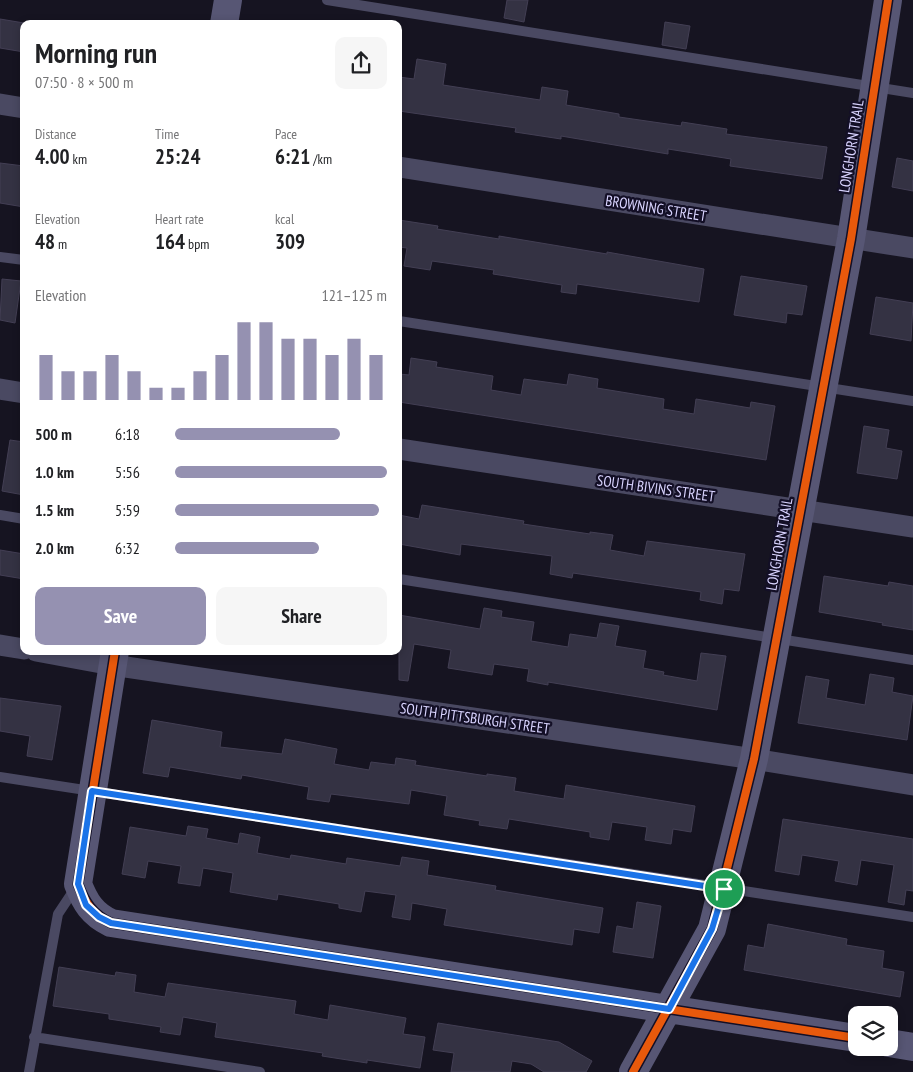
<!DOCTYPE html>
<meta charset="utf-8">
<style>
body{margin:0;font-family:"PT Sans Narrow",sans-serif;background:#f6f6f6;color:#202124;height:100vh;display:flex;flex-direction:column;font-size:19px;white-space:nowrap}
*{box-sizing:border-box;margin:0}
p{font-size:16px;color:#757577}
.icon{flex:none;width:28px;height:28px;fill:none;stroke:currentColor;stroke-width:2;stroke-linecap:round;stroke-linejoin:round}
.map{position:relative;flex:1;overflow:hidden}
.drawer{position:absolute;left:20px;top:20px;width:382px;height:635px;display:flex;flex-direction:column;background:#fff;border-radius:10px;box-shadow:0 2px 8px #0003}
.drawer>*{flex:none}
.tools{position:absolute;left:848px;top:1006px;display:grid;gap:10px}
.tools a{display:grid;place-items:center;width:50px;height:50px;border-radius:10px;background:#fff;box-shadow:0 2px 8px #0003;font-size:25px}
.pin{position:absolute;display:grid;place-items:center;width:42px;height:42px;color:#fff;margin:-21px;border:2px solid #fff;border-radius:50%;box-shadow:0 1px 5px #0007}
.round{display:grid;place-items:center;flex:none;width:52px;height:52px;border-radius:10px;background:#f6f6f6}
.summary{display:flex;align-items:center;justify-content:space-between;height:85px;padding:0 15px}
h1{font-size:28px;font-weight:700;line-height:38px}
.stats{display:grid;grid-template-columns:repeat(3,1fr);gap:8px;height:85px;padding:5px 15px}
.stats div{display:grid;align-content:center}
.stats b{font-size:21px;font-weight:700}
.stats small{font-size:14px;font-weight:400}
.stats p{font-size:14px}
.chart{height:140px;padding:10px 15px}
.chart p{display:flex;justify-content:space-between}
.chart svg{width:100%;height:90px;margin-top:5px;stroke:#9591b1;stroke-width:6}
.action{display:flex;gap:10px;margin-top:auto;padding:10px 15px}
.action a{flex:1;height:58px;border-radius:10px;background:#9591b1;color:#fff;font-size:20px;font-weight:700;line-height:58px;text-align:center}
.action a+a{background:#f6f6f6;color:#202124}
ul{padding:0 15px;list-style:none;font-size:16px}
li{display:grid;grid-template-columns:80px 60px 1fr;align-items:center;height:38px}
li i{height:12px;border-radius:6px;background:#9591b1}
.map>svg:first-child{display:block}
.building{fill:#343243;stroke:#433f54}
.lines{fill:none;stroke-linecap:round;stroke-linejoin:round}
.lane{stroke:#4a4962;stroke-width:10}
.street{stroke:#4a4962;stroke-width:21}
.secondary{stroke:#575674;stroke-width:28}
.cycleway-casing{stroke:#130f26;stroke-width:11}
.cycleway{stroke:#e8590c;stroke-width:8}
.route-casing{stroke:#fff;stroke-width:10}
.route{stroke:#1a73e8;stroke-width:6}
.labels{text-anchor:middle;dominant-baseline:central;stroke-width:4.5;stroke-linejoin:round;paint-order:stroke}
.street-label{font-size:15px;fill:#d9d4ff;stroke:#130f26}
</style>
<div class="map">
<svg width="913" height="1072" viewBox="0 0 913 1072">
<rect width="100%" height="100%" fill="#161421"/>
<path class="building" d="M507 0H528L524 22 504 18Z
M0 19 24 23V52L0 48Z
M665 22 690 26 686 49 662 45Z
M417 59 446 64 443 85 540 100 542 87 568 91 566 105 619 114V117L681 126 682 122 727 129 726 134 827 147 822 179 730 166 731 159 668 149V154L561 136V139L515 132 516 128 399 111V77L414 79Z
M897 158 913 161V191L892 187Z
M0 163 24 166V207L0 203Z
M399 220 438 226 437 229 499 239V236L607 254V252L704 269 699 302 577 284 576 294 561 292 562 285 493 274 494 270 432 261 430 270 404 266 407 248 399 247Z
M741 276 807 286 802 315 787 313 786 323 734 315Z
M2 279 21 281 15 323 0 320Z
M876 297 913 303 911 341 870 334Z
M411 358 437 362 436 367 493 376 491 390 521 395 524 379 567 385 569 374 598 379 597 388 664 399 663 409 694 414 696 399 750 408 751 402 775 406 766 460 399 402V374L409 375Z
M864 426 889 430 886 448 902 451 897 479 857 473Z
M10 440 24 442V495L2 491Z
M422 505 524 521 523 524 590 534V532L613 535 610 550 644 556 647 541 745 554 739 591 724 589 722 604 700 600 701 592 573 573 572 578 550 574 552 556 461 544 460 555 399 544V515L419 519Z
M0 550 24 554V579L0 575Z
M824 576 888 586 889 582 913 586V630L882 625 883 623 819 612Z
M484 608 502 611 501 617 534 622 531 641 568 647 570 634 597 638 600 623 619 626 615 646 646 651 643 668 664 672 663 675 697 681 701 653 726 656 717 710 548 682V685L527 681 529 669 494 664 492 675 448 668 451 650 414 644 408 681 399 680V615L480 629Z
M870 674 894 678 892 692 913 696 907 740 798 723 806 676 829 680 826 698 865 705Z
M0 698 61 706 52 760 27 756 30 736 0 731Z
M152 720 222 732 220 747 282 754 285 739 337 749 334 764 369 770 371 762 395 765 396 758 416 761 415 765 487 776V774L516 778 514 791 564 799 566 785 695 806 691 832 673 829 671 844 645 840 647 827 612 822 609 840 590 837V832L509 819 507 829 479 825 480 821 444 815 447 796 411 790 409 804 331 794 329 802 307 799 309 787 242 775 241 779 170 767 168 777 143 773Z
M783 819 913 839V891L906 890 904 905 888 902 894 865 861 860 857 885 835 881 839 861 802 855 799 875 775 871Z
M188 826 208 829 206 838 238 844 240 833 260 837 257 853 290 859 291 855 346 864 347 858 400 866 402 857 429 861 427 875 496 886 495 890 603 908 599 933 574 929 572 945 444 925 447 909 412 903 410 920 392 917 396 895 365 891 361 912 339 908V904L278 894 277 900 230 892 233 873 203 868 200 886 178 883 181 866 148 861 145 878 122 874 130 827 186 836Z
M637 902 661 906 653 958 613 952 617 926 633 929Z
M768 924 847 939 846 945 884 951 882 968 904 972 900 997 744 970 748 945 764 948Z
M59 967 115 976 116 972 136 975 134 992 165 997 168 983 296 1001 294 1014 328 1020 330 1005 406 1018 403 1034 425 1037 420 1068 367 1060V1063L322 1056 323 1053 215 1037 217 1023 183 1017 180 1035 160 1032 161 1027 109 1019V1014L53 1006Z
M438 1023 559 1042 592 1061 586 1072H544L531 1064 512 1061 510 1072H451L454 1053 433 1050Z"/>
<g class="lines">
<path class="lane" d="M327 0 913 93
M0 257 24 260
M399 321 913 401
M0 515 24 519
M399 579 913 660
M0 777 913 917
M34 1037 260 1072
M29 1072 58 914 76 887"/>
<path class="street" d="M0 104 24 108
M399 167 913 248
M0 389 24 393
M399 449 913 527
M0 645 24 649
M36 651 112 665 754 759 913 785"/>
<path class="secondary" d="M224 24 228 0
M115 651 78 884C85 902 92 914 111 923L856 1038
M889 1043 913 1047
M633 1072 712 929 754 759 851 239 888 0"/>
<defs>
<path id="cycleway" d="M115 651 78 884C85 902 92 914 111 923L856 1038
M633 1072 712 929 754 759 851 239 888 0"/>
</defs>
<use href="#cycleway" class="cycleway-casing"/>
<use href="#cycleway" class="cycleway"/>
</g>
<g class="lines">
<defs>
<path id="route" d="M92 791 163 802 724 889 712 929 669 1009 111 923 99 917 86 905 78 884Z"/>
</defs>
<use href="#route" class="route-casing"/>
<use href="#route" class="route"/>
</g>
<g class="labels">
<g class="street-label">
<text transform="translate(851 146) rotate(-81)">LONGHORN TRAIL</text>
<text transform="translate(656 208) rotate(9)">BROWNING STREET</text>
<text transform="translate(656 488) rotate(8)">SOUTH BIVINS STREET</text>
<text transform="translate(779 544) rotate(-80)">LONGHORN TRAIL</text>
<text transform="translate(475 718) rotate(8)">SOUTH PITTSBURGH STREET</text>
</g>
</g>
</svg>
<div class="tools">
<a><svg class="icon" aria-label="layers" viewBox="0 0 24 24"><path d="M12 4l9 5-9 5-9-5zM3 14l9 5 9-5"/></svg></a>
</div>
<div class="pin" style="left:724px;top:889px;background:#1e9e55"><svg class="icon" aria-label="arrive" viewBox="0 0 24 24"><path d="M6 21V4h12l-3 4 3 4H6"/></svg></div>
<section class="drawer">
<div class="summary"><div><h1>Morning run</h1><p>07:50 · 8 × 500 m</p></div><a class="round"><svg class="icon" aria-label="share" viewBox="0 0 24 24"><path d="M12 15V3M7 8l5-5 5 5M5 13v7h14v-7"/></svg></a></div>
<div class="stats">
<div><p>Distance</p><b>4.00<small> km</small></b></div>
<div><p>Time</p><b>25:24</b></div>
<div><p>Pace</p><b>6:21<small> /km</small></b></div>
</div>
<div class="stats">
<div><p>Elevation</p><b>48<small> m</small></b></div>
<div><p>Heart rate</p><b>164<small> bpm</small></b></div>
<div><p>kcal</p><b>309</b></div>
</div>
<div class="chart"><p><span>Elevation</span>121–125 m</p>
<svg viewBox="0 0 160 44" preserveAspectRatio="none"><path d="M5 44V22M15 44V30M25 44V30M35 44V22M45 44V30M55 44V38M65 44V38M75 44V30M85 44V22M95 44V6M105 44V6M115 44V14M125 44V14M135 44V22M145 44V14M155 44V22"/></svg>
</div>
<ul>
<li><b>500 m</b>6:18<i style="width:78%"></i></li>
<li><b>1.0 km</b>5:56<i style="width:100%"></i></li>
<li><b>1.5 km</b>5:59<i style="width:96%"></i></li>
<li><b>2.0 km</b>6:32<i style="width:68%"></i></li>
</ul>
<div class="action"><a>Save</a><a>Share</a></div>
</section>
</div>
